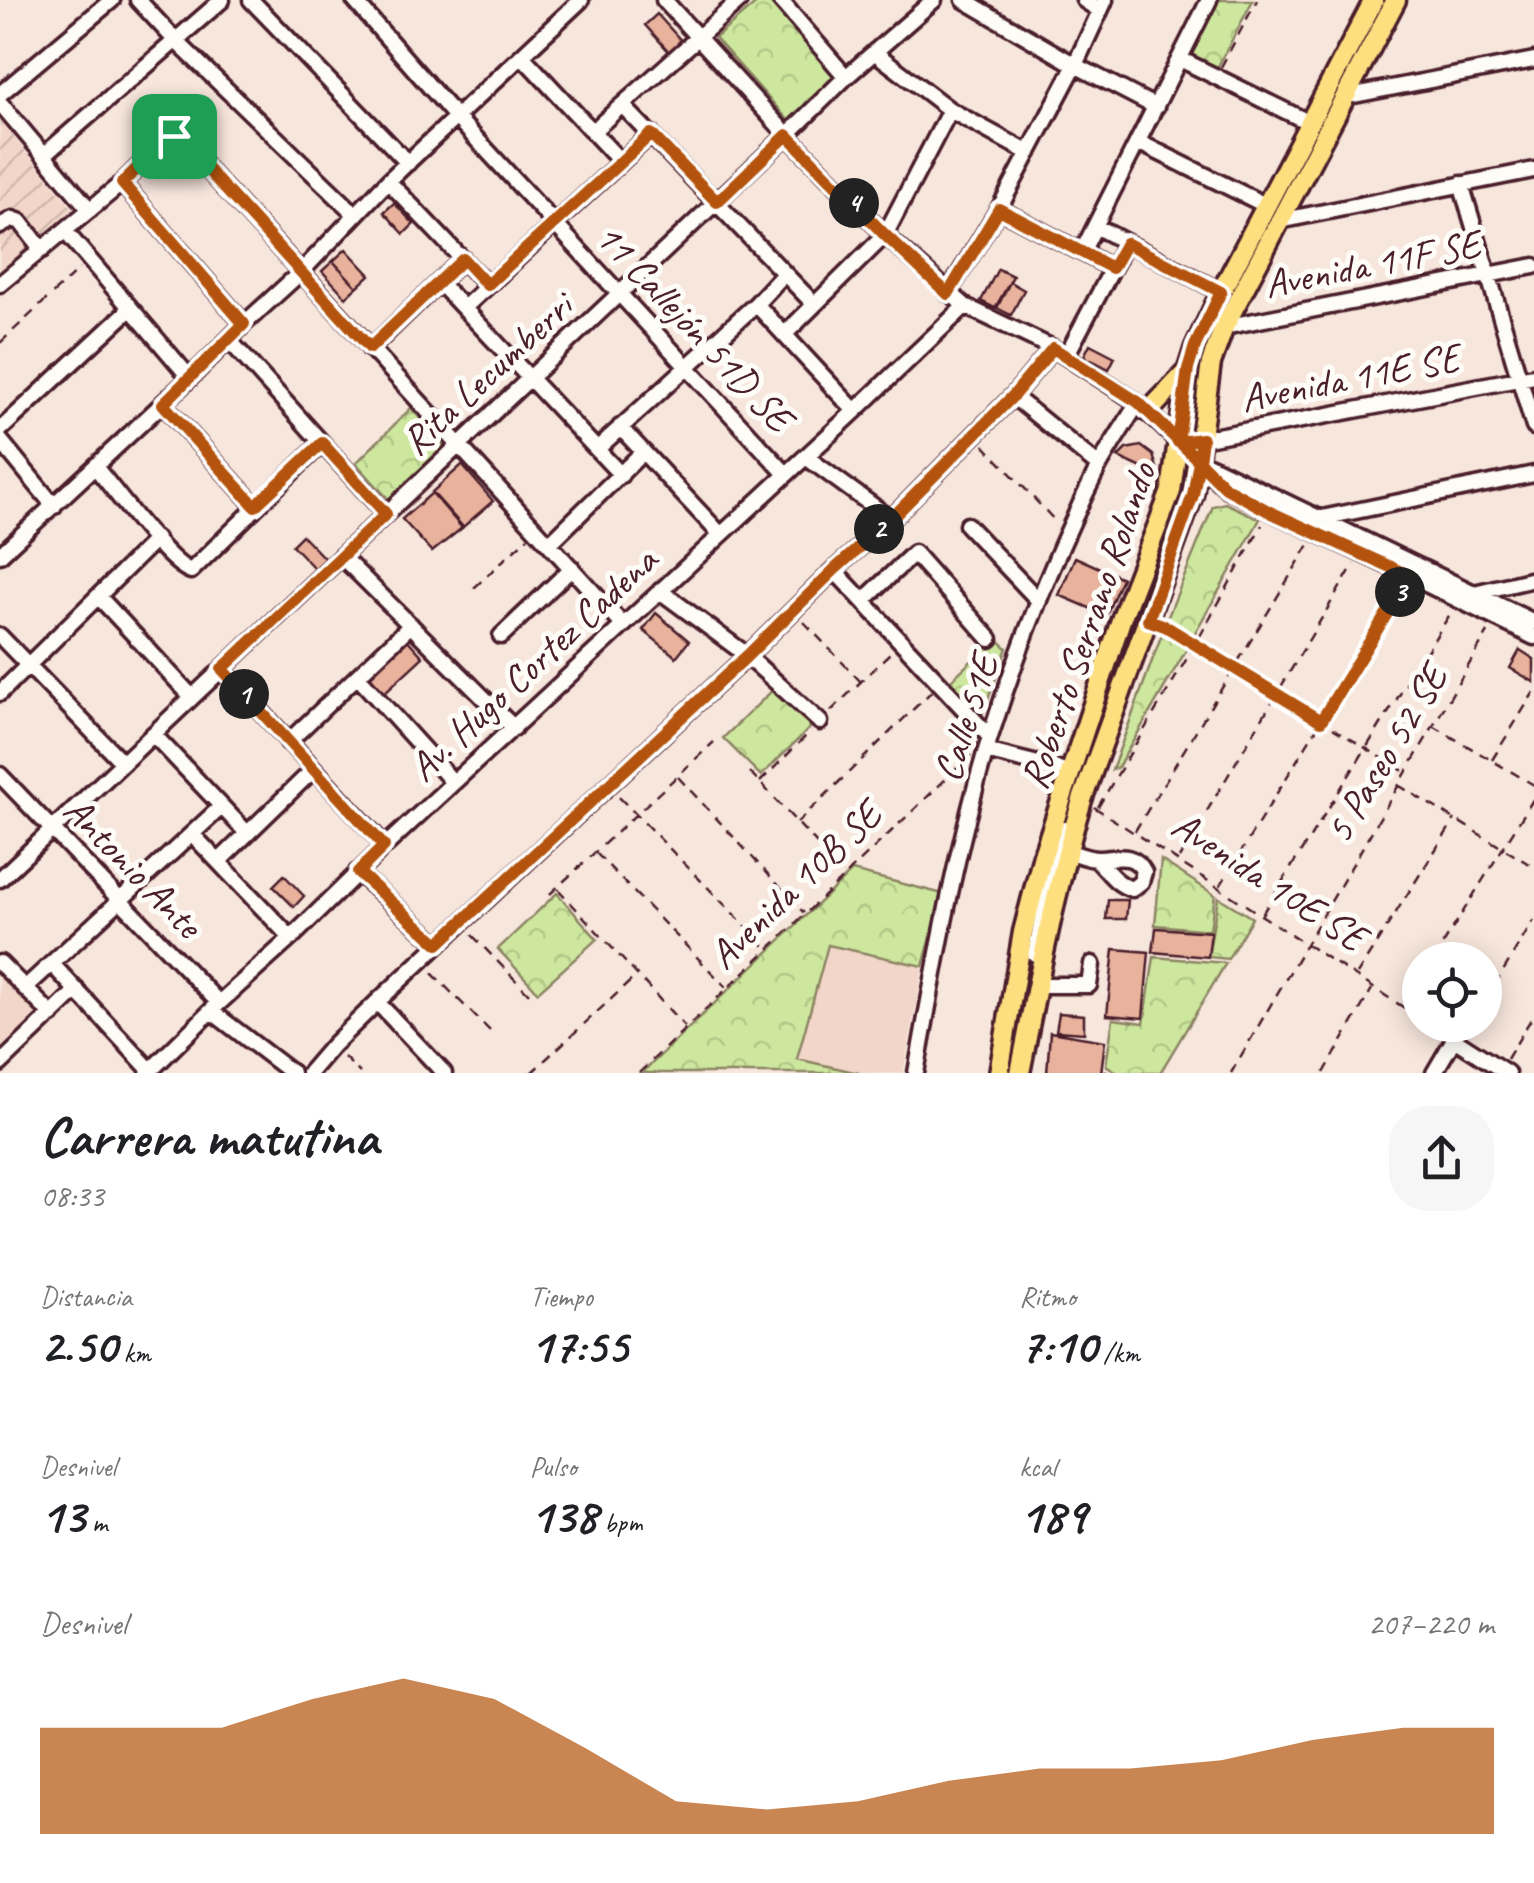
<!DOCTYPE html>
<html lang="es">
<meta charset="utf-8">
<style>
body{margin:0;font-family:Caveat,sans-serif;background:#f6f6f6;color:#202124;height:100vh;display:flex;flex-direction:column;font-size:38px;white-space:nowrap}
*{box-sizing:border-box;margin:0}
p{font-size:32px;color:#757577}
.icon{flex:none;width:55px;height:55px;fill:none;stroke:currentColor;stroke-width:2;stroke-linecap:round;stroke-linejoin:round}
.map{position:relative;height:1073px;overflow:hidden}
.side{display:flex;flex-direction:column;background:#fff;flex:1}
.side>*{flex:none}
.tools{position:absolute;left:1402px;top:942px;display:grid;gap:20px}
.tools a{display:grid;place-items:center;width:100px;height:100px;border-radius:50%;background:#fff;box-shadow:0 5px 25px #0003;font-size:50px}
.pin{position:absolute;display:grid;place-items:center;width:85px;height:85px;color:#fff;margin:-42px;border-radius:20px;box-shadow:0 5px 15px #0006}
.km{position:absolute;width:50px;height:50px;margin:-25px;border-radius:50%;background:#222;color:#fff;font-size:28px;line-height:50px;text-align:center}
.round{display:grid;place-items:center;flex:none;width:105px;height:105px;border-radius:40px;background:#f6f6f6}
.headline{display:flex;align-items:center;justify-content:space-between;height:170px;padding:0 40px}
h1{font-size:55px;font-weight:700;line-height:75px}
.figures{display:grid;grid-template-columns:repeat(3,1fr);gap:15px;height:170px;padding:10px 40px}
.figures div{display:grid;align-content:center}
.figures b{font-size:50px;font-weight:700}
.figures small{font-size:28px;font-weight:400}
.figures p{font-size:28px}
.chart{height:280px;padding:20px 40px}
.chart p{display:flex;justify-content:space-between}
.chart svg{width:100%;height:180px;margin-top:10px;fill:#b45309;opacity:.7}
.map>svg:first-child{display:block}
.built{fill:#f2d6c9}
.industrial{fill:url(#industrial-furrows)}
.forest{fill:url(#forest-crowns);stroke:#8c8464;stroke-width:2.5}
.building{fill:#e8b29d;stroke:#4a1f2b;stroke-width:2.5}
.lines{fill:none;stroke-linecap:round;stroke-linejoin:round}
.minor-casing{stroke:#4a1f2b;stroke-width:21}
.major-casing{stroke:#4a1f2b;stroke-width:25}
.path{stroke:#4a1f2b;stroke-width:2.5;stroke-dasharray:10 8;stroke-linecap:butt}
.minor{stroke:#fdfcf7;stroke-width:14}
.major{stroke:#fedf80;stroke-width:18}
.route-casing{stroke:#fff;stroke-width:20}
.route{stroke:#b45309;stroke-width:12}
.labels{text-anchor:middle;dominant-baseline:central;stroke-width:10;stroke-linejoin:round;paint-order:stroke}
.street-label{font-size:40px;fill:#4a1f2b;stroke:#fdfcf7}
</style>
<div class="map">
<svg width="1534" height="1073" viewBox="0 0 1534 1073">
<defs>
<pattern id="industrial-furrows" width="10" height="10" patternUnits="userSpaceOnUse" patternTransform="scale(2.5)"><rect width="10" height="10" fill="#f2d6c9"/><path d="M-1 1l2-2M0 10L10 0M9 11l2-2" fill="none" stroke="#d1b7ad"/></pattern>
<pattern id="forest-crowns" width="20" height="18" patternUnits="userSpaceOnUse" patternTransform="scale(2.5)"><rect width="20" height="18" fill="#cde89e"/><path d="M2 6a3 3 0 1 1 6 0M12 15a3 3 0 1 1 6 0" fill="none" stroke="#b2c788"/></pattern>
</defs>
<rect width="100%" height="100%" fill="#f7e6dc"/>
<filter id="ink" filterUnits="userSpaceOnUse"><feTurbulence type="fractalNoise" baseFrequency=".01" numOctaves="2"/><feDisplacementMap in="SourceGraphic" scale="20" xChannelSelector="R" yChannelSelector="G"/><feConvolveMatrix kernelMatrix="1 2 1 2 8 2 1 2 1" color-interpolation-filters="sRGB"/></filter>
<g filter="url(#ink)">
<path class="built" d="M828 945 923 966 903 1073H861L798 1059Z
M0 969 46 1014 0 1057Z"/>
<path class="industrial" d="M0 120 73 209 0 272Z"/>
<path class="forest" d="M760 0H775L840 76 790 122 715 38Z
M1219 0H1253L1216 70 1190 55Z
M411 408 447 449 392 503 356 463Z
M1225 503 1260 519 1193 636 1167 619 1213 506Z
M1163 631 1188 647 1118 767 1112 770Z
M996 638 1007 648 981 717 949 682Z
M776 687 816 722 761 776 723 738Z
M1161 860 1215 895 1210 930 1155 925Z
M852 871 943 894 923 966 828 945 797 1059 859 1073H642Z
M557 893 597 939 538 992 498 949Z
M1218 897 1252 918 1228 959 1208 957Z
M1154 957 1226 963 1160 1073H1119L1106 1065 1113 1019 1144 1023Z"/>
<path class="building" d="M657 14 685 45 673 56 645 25Z
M394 203 414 224 404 234 384 212Z
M346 249 370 275 357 287 333 261Z
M333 261 357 287 346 297 322 271Z
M998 269 1013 276 995 308 981 301Z
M1010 282 1024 290 1011 315 997 308Z
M1090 344 1115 357 1109 369 1084 356Z
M1141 446 1153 455 1157 468 1155 474 1118 457 1126 449Z
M462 465 493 501 463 527 432 492Z
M432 493 462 528 432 552 402 519Z
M302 535 326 560 316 570 292 545Z
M1075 557 1122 578 1106 615 1059 595Z
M656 613 689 641 676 657 643 630Z
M405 637 423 657 383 694 365 675Z
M1520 650 1534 659V682L1510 668Z
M284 875 304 896 294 907 273 886Z
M1108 900H1128L1126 919H1106Z
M1156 928 1211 932 1208 957 1153 952Z
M1114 949 1149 952 1143 1018 1107 1015Z
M1059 1013 1084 1015V1033L1056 1031Z
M1050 1032 1105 1041 1101 1073H1047Z"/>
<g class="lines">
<defs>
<path id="minor" d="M138 0 176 41 355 214
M251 0 408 163
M354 0 457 118 786 474
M664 0 787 135 885 235 965 306 1053 348 1138 403 1226 488 1270 511 1410 576 1534 637
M780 0 846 77
M964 0 1075 65 1156 107
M1084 0 1099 10
M874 52 950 110 1029 153
M522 56 621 162
M1180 59 1310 123
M0 94 112 0
M1344 97 1534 60
M0 103 90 210
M622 105 814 304
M593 131 740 0
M1138 142 1267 206
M44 155 222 0
M388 181 487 285
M122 183 244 324
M1461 184 1534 427
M999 209 1112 268
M1279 221 1534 170
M0 226 13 219 21 222 42 250
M1095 226 1221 292
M65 231 190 378
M1082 252 1209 0
M439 282 621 475
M0 284 122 183 168 138 178 137 623 625
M948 293 999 209 1075 65 1105 0
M756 304 855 411
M464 308 651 134
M1224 327 1534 266
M785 334 885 235 950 110
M229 340 386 514
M370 349 463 259
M1066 356 1126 243
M1013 396 1099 466
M163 404 255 506
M620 427 721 535
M0 430 130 309
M0 440 54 506
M1191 441 1534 376
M597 449 756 304 784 274
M806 457 891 519
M1209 465 1534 622
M96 468C114 489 169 565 191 571L322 443
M1317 519 1534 474
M967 525 1039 601
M549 544 643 452
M0 555 190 378 244 324 301 272 388 181 581 0
M341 556 514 728
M834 570 990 737
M660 591 744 653 820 722
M1474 593 1534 579
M99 597 192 697
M863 601 914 553 990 639
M0 636 123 763
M501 636 572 568
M222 669 385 846
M358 677 453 782
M0 693 156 539
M153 734 247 833
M288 742 411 625
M986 751 1070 772
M0 775 219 1003
M192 834 291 938
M1067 851C1077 854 1090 860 1100 859 1118 858 1134 852 1144 872L1141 882 1132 889C1115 884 1109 872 1097 860
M219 861 313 770
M357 872 438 944
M0 879 787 135 846 77 934 0
M1035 954 1055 860 1065 829
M0 963 52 1015
M52 964 151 1071
M1037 985H1089L1092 964
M25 988 221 807
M377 1002 444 1073
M211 1011 292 1073
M0 1064 77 990
M148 1073 219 1003 291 938 385 846 855 411 965 306
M309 1073 333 1045 377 1002 747 656 834 570 891 519 1013 396 1053 348
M916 1073C936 960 956 847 990 737 1019 646 1055 554 1098 468 1110 446 1125 424 1138 403
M1434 1073 1454 1039 1507 1073"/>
<path id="major" d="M1148 412 1188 370
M999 1073 1023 932 1043 855 1122 617 1171 491 1188 369 1195 347 1221 292 1374 0
M1020 1073C1038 981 1055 890 1082 800L1193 495 1211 363 1224 327 1396 0"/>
</defs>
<use href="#minor" class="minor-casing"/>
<use href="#major" class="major-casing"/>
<path class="path" d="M1221 67 1257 0
M0 343 79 269
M984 445 1057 523
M474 588 528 537
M804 622 860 681
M1164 625 1405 772
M831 711 893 650
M1433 726 1534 785
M1492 760 1534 692
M750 772 844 873
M678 777 804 913
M760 782 811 731
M1398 785 1534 867
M619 797 767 948
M1094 807 1420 1018
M1098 807 1195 645 1262 525
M797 823 932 691
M1135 831 1310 543
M596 853 726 987
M1179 858 1354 564
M1220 886 1404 586
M558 889 685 1027
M550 894 714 742
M1262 914 1452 611
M472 935 530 995
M1433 960 1534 798
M432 973 493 1034
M1357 974 1455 819
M1485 1001 1534 920
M1405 1004 1420 980
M1432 1025 1444 1033
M1465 1033 1470 1025
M344 1057 360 1073
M1507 1059 1534 1014
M1104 1070 1109 1073
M531 1073 636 976
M639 1073 971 755
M1231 1073 1488 632
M1324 1073 1372 989"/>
<use href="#minor" class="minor"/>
<use href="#major" class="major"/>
</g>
</g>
<g class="lines" filter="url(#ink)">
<defs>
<path id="route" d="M174 136 168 138 122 183 244 324 163 404 255 506 322 443 386 514 222 669 384 846 358 872 438 944 747 656 834 570 891 519 1013 396 1053 348 1138 402 1199 461 1193 495 1148 620 1165 626 1321 721 1410 576 1270 512 1226 488 1199 461 1202 439 1178 442 1188 369 1195 346 1221 292 1126 243 1112 268 999 209 948 294 885 235 787 135 717 202 651 134 487 285 463 259 370 348 178 137 174 136"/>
</defs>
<use href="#route" class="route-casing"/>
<use href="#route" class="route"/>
</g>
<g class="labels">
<g class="street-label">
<text transform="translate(1372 264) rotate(-11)">Avenida 11F SE</text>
<text transform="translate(694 327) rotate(47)">11 Callejón 51D SE</text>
<text transform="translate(487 374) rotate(-43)">Rita Lecumberri</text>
<text transform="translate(1350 378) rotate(-11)">Avenida 11E SE</text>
<text transform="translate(1088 626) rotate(-71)">Roberto Serrano Rolando</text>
<text transform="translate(533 664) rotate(-43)">Av. Hugo Cortez Cadena</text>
<text transform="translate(966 718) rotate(-72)">Calle 51E</text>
<text transform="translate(1386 754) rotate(-59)">5 Paseo 52 SE</text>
<text transform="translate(133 867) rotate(46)">Antonio Ante</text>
<text transform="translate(1269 881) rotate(33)">Avenida 10E SE</text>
<text transform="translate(795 885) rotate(-44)">Avenida 10B SE</text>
</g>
</g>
</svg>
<div class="tools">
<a><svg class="icon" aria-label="locate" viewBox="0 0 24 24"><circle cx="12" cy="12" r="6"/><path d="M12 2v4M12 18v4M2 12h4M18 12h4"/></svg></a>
</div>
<div class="pin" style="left:174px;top:136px;background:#1e9e55"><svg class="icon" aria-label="arrive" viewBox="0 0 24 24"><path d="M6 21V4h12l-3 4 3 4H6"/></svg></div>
<b class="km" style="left:244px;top:694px">1</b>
<b class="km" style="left:879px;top:529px">2</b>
<b class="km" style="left:1400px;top:592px">3</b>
<b class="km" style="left:854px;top:203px">4</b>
</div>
<section class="side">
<div class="headline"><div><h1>Carrera matutina</h1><p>08:33</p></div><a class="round"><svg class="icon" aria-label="share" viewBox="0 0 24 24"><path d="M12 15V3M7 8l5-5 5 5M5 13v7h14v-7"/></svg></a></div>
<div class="figures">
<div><p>Distancia</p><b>2.50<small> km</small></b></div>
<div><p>Tiempo</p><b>17:55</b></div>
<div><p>Ritmo</p><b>7:10<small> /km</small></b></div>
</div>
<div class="figures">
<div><p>Desnivel</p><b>13<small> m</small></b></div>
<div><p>Pulso</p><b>138<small> bpm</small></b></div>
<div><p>kcal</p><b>189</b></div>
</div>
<div class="chart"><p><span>Desnivel</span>207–220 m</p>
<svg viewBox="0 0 160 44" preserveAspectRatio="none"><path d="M0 44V18L10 18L20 18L30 11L40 6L50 11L60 23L70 36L80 38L90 36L100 31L110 28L120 28L130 26L140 21L150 18L160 18V44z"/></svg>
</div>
</section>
